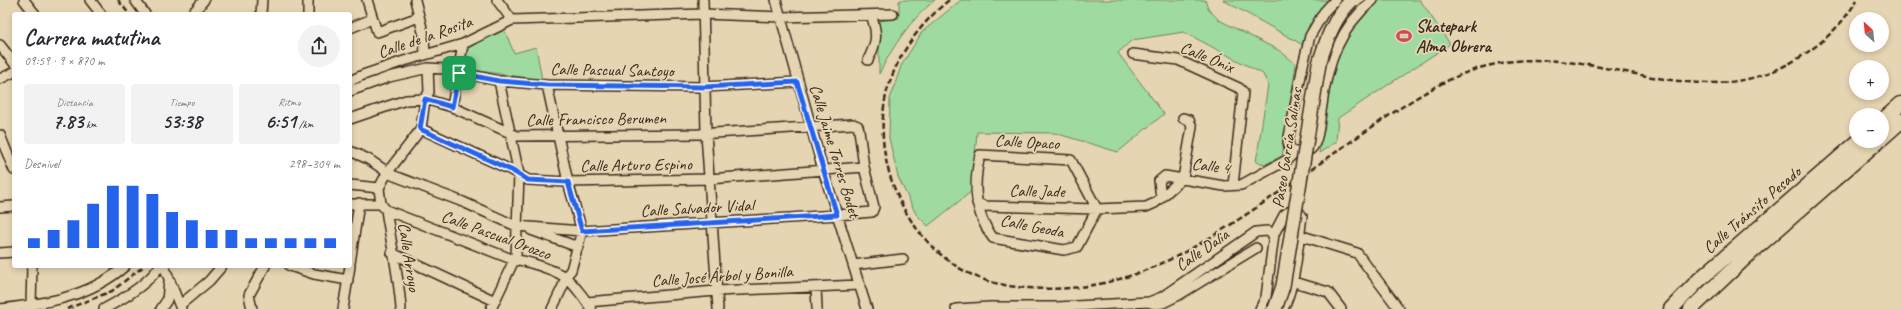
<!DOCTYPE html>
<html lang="es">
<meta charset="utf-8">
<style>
body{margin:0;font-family:Caveat,sans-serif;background:#f2f2f3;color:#2b2b33;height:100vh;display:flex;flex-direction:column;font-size:15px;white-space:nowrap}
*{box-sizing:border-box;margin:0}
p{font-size:13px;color:#7c7c81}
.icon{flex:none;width:22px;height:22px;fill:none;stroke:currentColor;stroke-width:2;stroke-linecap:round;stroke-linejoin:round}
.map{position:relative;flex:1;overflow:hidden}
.side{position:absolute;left:12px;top:12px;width:340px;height:256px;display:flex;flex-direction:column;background:#fff;border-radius:4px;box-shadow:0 2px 6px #0003}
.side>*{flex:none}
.needle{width:26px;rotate:333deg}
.fabs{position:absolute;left:1849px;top:12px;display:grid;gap:8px}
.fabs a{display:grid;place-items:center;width:40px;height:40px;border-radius:50%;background:#fff;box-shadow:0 2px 6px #0003;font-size:20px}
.pin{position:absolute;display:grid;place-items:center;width:34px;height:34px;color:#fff;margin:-17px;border-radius:8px;box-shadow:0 2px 6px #0006}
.round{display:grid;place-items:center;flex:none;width:42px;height:42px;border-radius:21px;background:#f2f2f3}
.head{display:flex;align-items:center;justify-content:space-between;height:68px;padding:0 12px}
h1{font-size:22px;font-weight:700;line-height:30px}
.figures{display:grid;grid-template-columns:repeat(3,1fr);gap:6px;height:68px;padding:4px 12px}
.figures div{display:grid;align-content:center;border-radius:4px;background:#f2f2f3;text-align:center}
.figures b{font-size:20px;font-weight:700}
.figures small{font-size:11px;font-weight:400}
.figures p{font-size:11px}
.chart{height:112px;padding:8px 12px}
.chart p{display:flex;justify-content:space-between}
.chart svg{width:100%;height:72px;margin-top:4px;stroke:#2563eb;stroke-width:6}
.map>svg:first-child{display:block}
.green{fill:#9fdba1;stroke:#6d8260}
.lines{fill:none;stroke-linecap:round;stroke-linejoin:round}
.minor-casing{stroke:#3b2a1e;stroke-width:12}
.primary-casing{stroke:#3b2a1e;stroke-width:17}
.minor{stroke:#e6d5b2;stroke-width:9}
.primary{stroke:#e6d5b2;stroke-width:14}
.rail{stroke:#3b2a1e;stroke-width:2.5;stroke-dasharray:6 3;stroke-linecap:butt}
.secondary-bridge-casing{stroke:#3b2a1e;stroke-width:16;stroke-linecap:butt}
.secondary-bridge{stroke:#e6d5b2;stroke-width:13}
.route-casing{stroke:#fff;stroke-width:8}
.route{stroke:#2563eb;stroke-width:5}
.labels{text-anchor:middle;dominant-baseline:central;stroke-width:3.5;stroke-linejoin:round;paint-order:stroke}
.poi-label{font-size:17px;font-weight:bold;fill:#3b2a1e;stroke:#e6d5b2;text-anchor:start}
.street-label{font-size:17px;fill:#3b2a1e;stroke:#e6d5b2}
</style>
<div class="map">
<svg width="1901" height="309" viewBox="0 0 1901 309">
<rect width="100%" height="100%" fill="#e6d5b2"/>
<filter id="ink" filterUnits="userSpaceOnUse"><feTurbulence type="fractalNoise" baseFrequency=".025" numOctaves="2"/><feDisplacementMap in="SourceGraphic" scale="8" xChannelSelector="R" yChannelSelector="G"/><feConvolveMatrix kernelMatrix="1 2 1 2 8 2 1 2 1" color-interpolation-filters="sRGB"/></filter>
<g filter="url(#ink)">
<path class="green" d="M901 0H935C910 20 893 46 879 74V21L899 18V1Z
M961 0H1205L1209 10 1219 20 1280 51 1296 64 1282 156 1266 164 1256 162 1268 85 1263 74 1184 32 1132 40 1118 53 1164 114 1118 152 1055 133 977 132 972 191 928 226 916 214 898 177 889 138 890 99 901 66 922 32Z
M1223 0H1329L1309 25 1303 45Z
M1377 0H1420L1450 44 1338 118 1336 142 1319 153C1325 113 1327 68 1348 31 1354 20 1368 10 1377 0Z
M504 29 514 53 536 47 542 80 473 70 466 55 471 42Z"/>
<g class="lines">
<defs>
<path id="minor" d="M24 0 35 14
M90 0 101 14
M135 0 145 14
M367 0 377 32 419 17
M415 0 424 36 425 55
M497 0 512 20
M703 0 706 133 718 309
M776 0 823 170 867 309
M1335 0 1324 12 1310 36 1303 65 1288 142 1290 149 1295 152C1300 152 1309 152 1312 148 1319 140 1320 116 1322 105 1327 64 1340 27 1373 0
M192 14 204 0
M261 14 262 0
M308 14V0
M350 28 372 19
M0 45 14 63
M1133 54 1178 60 1239 88 1243 92 1233 185
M868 60C877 42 878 34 871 15
M0 79 14 72
M350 81 363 75 404 61 463 44 512 20 703 14 781 17 893 14
M547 85 568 182 582 231 571 270 565 277 563 286 552 309
M350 91 389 77 428 68 444 69 499 81 547 85 704 87 797 82
M452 107 463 44
M350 119 406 100 425 99 452 107 517 136 699 134 853 124 858 126 859 130 864 167 874 207 872 212 837 215 582 231 516 226 463 202 392 175 368 159 350 151
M421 129 511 170 528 180 568 182 709 179 864 167
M0 135 14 170
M980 155 1071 160 1097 209 1077 247 1064 250 993 238C974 213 973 185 980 155Z
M350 185 379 188
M379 188 381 204 386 210 514 260C524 259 556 271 565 277 573 283 586 300 591 309
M379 188 387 173 421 129 425 99 429 92 428 68
M1161 198 1159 181 1165 176 1224 186 1241 185 1287 160 1295 152
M977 203 984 206 1097 209 1146 207 1155 203 1183 178 1192 127 1189 120 1183 118
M350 204H381
M0 207 14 206
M386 210C391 243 399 276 401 309
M531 230 578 247
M1299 235 1357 253 1399 309
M0 253 14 252
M392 253 495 301
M350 263 359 203
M853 265 903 259
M164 266 181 309
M290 266 314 274 348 280
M1291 281 1328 292 1341 309
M816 287 817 309
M587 302 716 291 860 285
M1151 303 1156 304 1163 303 1179 295 1256 248
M180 305 209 281 222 266
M31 306 32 266
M0 309C44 304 90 297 125 266
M104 309C123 299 148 284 160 266
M161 309 167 300 169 281
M252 309 249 295 265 266
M343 309 350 266
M491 309 516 256 519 174 499 81
M956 309 990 307H1057L1149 302 1162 297 1256 232 1267 231 1274 234
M1260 309 1266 297 1274 234 1284 215 1288 212H1299L1302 216C1298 244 1296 284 1283 309"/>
<path id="primary" d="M1882 121 1901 104
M1882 138 1901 121
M1671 309 1699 280 1859 141
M1691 309 1747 256 1878 141"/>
</defs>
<use href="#minor" class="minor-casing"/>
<use href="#primary" class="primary-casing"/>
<use href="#minor" class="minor"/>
<use href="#primary" class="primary"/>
<path class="rail" d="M118 0 129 14
M949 0C920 24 897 55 887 91 870 159 904 238 966 272 985 282 1007 287 1029 288 1121 295 1186 255 1259 206 1297 180 1334 153 1372 127 1412 100 1453 71 1501 63 1603 45 1699 119 1797 59 1822 44 1842 25 1857 0
M67 309 112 291 144 266"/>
<defs>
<path id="secondary-bridge" d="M1275 309 1283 286 1319 64C1326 41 1334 17 1352 0"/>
</defs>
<use href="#secondary-bridge" class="secondary-bridge-casing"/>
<use href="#secondary-bridge" class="secondary-bridge"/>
</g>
</g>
<g class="lines" filter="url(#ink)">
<defs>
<path id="route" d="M459 73 499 81 547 85 704 87 797 82 837 215 582 231 568 182 528 180 511 170 420 129 425 99 452 107Z"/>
</defs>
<use href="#route" class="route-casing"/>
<use href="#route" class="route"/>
</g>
<defs>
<symbol id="stadium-bare" viewBox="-9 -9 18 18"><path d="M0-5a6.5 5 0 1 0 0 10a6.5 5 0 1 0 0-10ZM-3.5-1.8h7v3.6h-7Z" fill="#d1495b" stroke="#e6d5b2" stroke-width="2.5" paint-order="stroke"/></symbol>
</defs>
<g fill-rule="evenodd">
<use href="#stadium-bare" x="1393" y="25" width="22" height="22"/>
</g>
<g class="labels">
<g class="poi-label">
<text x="1416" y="26">Skatepark<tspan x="1416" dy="20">Alma Obrera</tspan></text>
</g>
<g class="street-label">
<text transform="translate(425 37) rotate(-19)">Calle de la Rosita</text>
<text transform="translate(1207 57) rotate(22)">Calle Ónix</text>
<text transform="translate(612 70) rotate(1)">Calle Pascual Santoyo</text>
<text transform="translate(596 119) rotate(-1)">Calle Francisco Berumen</text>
<text transform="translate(1027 142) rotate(3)">Calle Opaco</text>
<text transform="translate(1287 148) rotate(-81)">Paseo García Salinas</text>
<text transform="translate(835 151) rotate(73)">Calle Jaime Torres Bodet</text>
<text transform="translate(636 165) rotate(-1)">Calle Arturo Espino</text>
<text transform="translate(1211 166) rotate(7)">Calle 4</text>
<text transform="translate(1037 191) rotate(1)">Calle Jade</text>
<text transform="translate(697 208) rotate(-3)">Calle Salvador Vidal</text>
<text transform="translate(1752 210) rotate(-41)">Calle Tránsito Pesado</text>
<text transform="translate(1032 226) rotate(11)">Calle Geoda</text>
<text transform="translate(496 235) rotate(20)">Calle Pascual Orozco</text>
<text transform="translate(1202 250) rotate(-35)">Calle Dalia</text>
<text transform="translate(409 257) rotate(81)">Calle Arroyo</text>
<text transform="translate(722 276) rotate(-4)">Calle José Árbol y Bonilla</text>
</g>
</g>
</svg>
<div class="fabs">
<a><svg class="needle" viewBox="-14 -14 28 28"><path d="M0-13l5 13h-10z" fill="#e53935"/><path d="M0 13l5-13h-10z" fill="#7c7c81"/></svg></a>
<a>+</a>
<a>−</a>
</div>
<div class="pin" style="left:459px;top:73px;background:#1e9e55"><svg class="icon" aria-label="arrive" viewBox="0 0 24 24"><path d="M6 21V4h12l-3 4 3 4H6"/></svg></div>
<section class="side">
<div class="head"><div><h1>Carrera matutina</h1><p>09:59 · 9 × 870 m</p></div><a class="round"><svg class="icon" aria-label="share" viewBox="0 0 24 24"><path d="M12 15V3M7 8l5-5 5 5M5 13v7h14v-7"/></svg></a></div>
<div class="figures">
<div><p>Distancia</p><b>7.83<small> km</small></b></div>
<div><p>Tiempo</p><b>53:38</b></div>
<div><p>Ritmo</p><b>6:51<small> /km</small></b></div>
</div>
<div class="chart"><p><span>Desnivel</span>298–304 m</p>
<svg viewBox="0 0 160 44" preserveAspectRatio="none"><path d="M5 44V38M15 44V33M25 44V27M35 44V17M45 44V6M55 44V6M65 44V11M75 44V22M85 44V27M95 44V33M105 44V33M115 44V38M125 44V38M135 44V38M145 44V38M155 44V38"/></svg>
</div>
</section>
</div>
